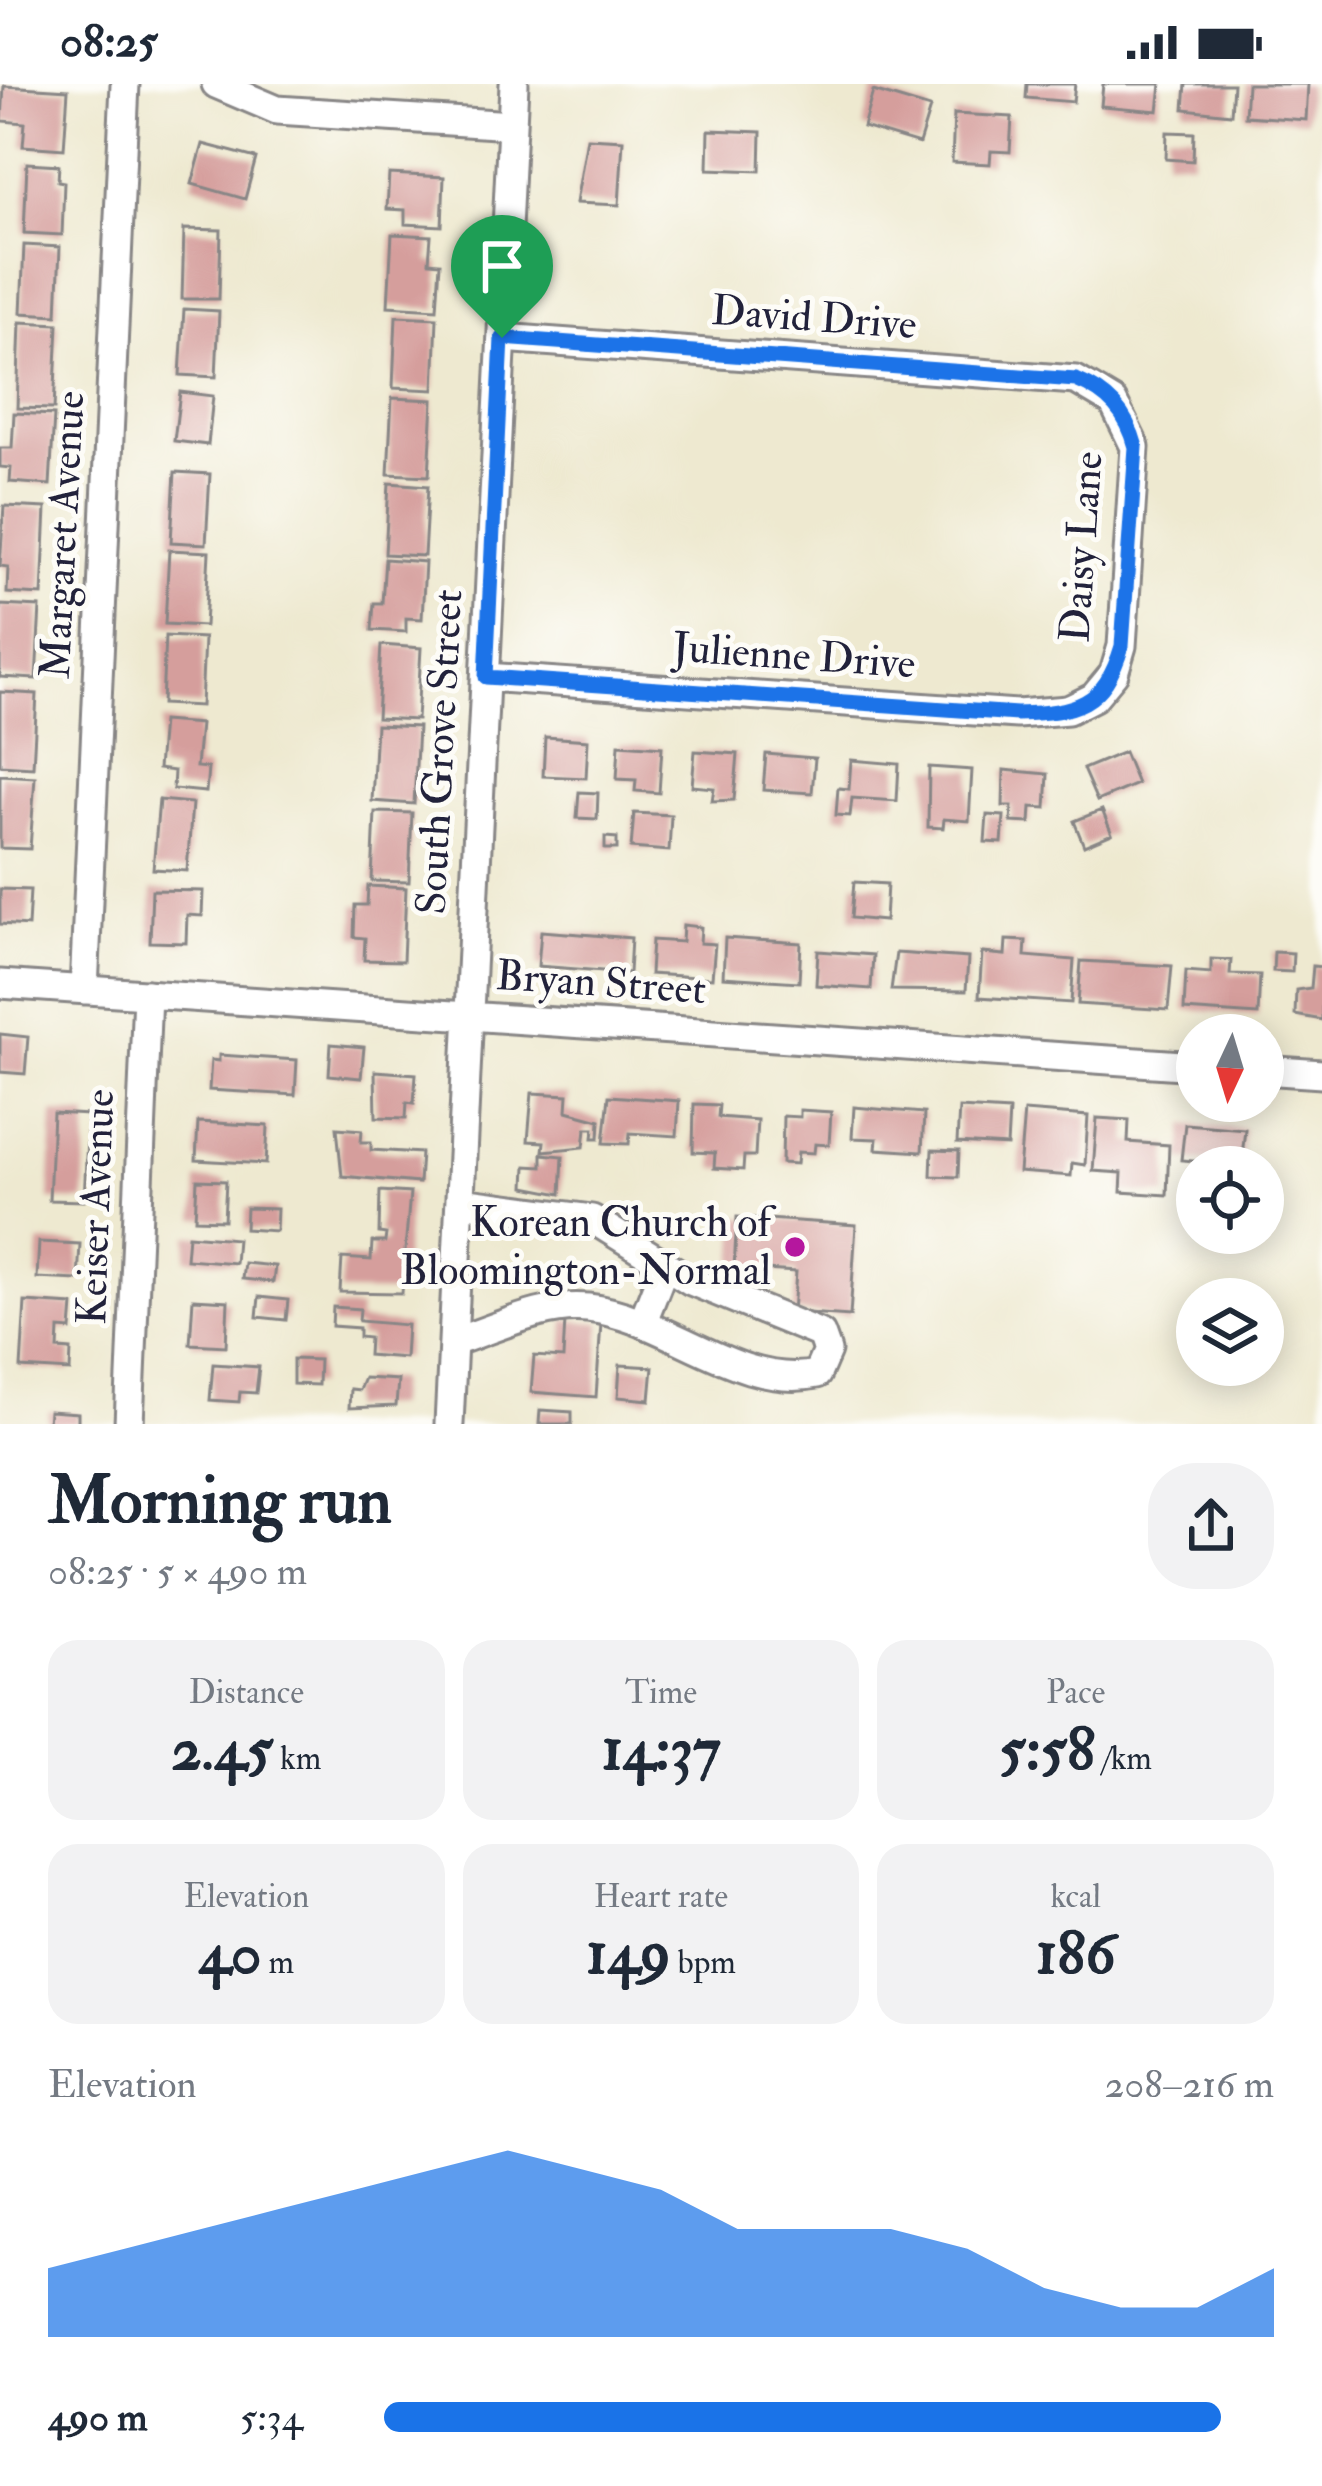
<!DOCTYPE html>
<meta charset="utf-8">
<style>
body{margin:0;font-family:"IM FELL Double Pica",serif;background:#f2f2f3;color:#1f2937;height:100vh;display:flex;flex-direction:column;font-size:45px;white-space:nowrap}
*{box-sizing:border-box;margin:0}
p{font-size:39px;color:#747a83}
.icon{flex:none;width:66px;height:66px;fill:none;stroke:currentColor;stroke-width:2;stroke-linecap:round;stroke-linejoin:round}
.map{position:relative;height:1340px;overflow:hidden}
.panel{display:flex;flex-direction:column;background:#fff;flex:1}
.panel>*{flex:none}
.needle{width:78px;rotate:184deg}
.controls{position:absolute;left:1176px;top:930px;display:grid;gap:24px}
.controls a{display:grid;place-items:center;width:108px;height:108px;border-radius:50%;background:#fff;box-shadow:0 6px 30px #0003;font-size:60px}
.pin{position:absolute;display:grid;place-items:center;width:102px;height:102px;color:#fff;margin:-123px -51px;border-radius:50% 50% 50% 0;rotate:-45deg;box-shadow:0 0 12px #0007}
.pin .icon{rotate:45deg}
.round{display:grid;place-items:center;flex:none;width:126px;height:126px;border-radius:48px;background:#f2f2f3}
.summary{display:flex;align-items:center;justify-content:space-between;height:204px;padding:0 48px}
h1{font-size:66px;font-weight:700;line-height:90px}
.stats{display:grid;grid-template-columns:repeat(3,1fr);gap:18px;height:204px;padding:12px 48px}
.stats div{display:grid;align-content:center;border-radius:30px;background:#f2f2f3;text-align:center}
.stats b{font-size:60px;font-weight:700}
.stats small{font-size:33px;font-weight:400}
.stats p{font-size:33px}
.chart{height:336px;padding:24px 48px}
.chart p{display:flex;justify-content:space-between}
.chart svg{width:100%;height:216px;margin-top:12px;fill:#1a73e8;opacity:.7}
ul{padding:0 48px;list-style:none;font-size:39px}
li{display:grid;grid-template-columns:192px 144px 1fr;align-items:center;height:90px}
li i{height:30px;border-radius:15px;background:#1a73e8}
.status{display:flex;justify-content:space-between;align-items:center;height:84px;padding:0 60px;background:#fff;direction:ltr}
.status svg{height:33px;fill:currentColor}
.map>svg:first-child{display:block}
.building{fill:#d59e9c}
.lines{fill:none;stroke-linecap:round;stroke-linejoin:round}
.minor-casing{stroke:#888686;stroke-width:33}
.minor{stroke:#fff;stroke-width:27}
.route-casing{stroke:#fff;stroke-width:24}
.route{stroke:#1a73e8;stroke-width:15}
.poi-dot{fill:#b5179e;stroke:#fdfcf7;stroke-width:4.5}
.labels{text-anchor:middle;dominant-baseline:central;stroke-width:10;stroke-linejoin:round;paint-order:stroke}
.street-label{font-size:42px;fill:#22223b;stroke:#fdfcf7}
.poi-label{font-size:42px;fill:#22223b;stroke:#fdfcf7;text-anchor:end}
</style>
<div class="status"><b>08:25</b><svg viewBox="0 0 49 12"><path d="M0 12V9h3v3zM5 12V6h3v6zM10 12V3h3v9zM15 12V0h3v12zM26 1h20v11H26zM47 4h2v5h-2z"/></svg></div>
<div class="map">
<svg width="1322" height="1340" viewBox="0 0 1322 1340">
<rect width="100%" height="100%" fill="#fdfcf7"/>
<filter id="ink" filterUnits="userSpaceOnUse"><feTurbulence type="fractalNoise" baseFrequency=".00833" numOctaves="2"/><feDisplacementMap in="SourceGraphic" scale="24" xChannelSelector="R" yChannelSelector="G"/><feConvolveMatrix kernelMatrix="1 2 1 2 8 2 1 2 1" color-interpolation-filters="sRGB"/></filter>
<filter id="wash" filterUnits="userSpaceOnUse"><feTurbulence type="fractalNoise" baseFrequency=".004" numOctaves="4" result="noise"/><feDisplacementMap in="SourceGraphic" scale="48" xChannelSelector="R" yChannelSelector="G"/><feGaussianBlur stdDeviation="2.7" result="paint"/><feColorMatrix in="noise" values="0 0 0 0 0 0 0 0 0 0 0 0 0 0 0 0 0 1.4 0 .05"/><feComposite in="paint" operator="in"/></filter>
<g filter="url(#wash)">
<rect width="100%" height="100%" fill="#eee9d0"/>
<g id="blocks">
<path class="building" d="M1027 0H1075L1073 18 1026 14Z
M1103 0H1161L1158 27 1101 22Z
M1186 0H1233L1231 30 1184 25Z
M1247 0H1308L1306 36 1245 32Z
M4 2 68 6 64 65 23 62 25 39 2 37Z
M873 7 930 24 919 60 863 43Z
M954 30 1012 33 1010 68 991 67 990 80 952 78Z
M709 46 761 48 760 87 708 85Z
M1167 48 1194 49 1193 77 1166 75Z
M587 54 623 56 619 121 576 119Z
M203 60 256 74 245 115 192 100Z
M27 79 59 81 58 97 64 98 62 151 24 149Z
M389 90 444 93 442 142 405 140V126L387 125Z
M184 145 221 146 219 215H182Z
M392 150 431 152 429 178 440 179 437 225 388 222Z
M24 161 60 163 57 231 21 229Z
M184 225 219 227 216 293 180 291Z
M396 232 437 234 434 306 393 304Z
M20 238 58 240 54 325 17 324Z
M180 308 213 312 208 361 174 357Z
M392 314 433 316 429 392 388 390Z
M14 329 54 331 50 401 10 398 11 384 0 383V364H12Z
M175 388 210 390 206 460 171 458Z
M389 399 428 402 424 472 385 470Z
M4 422 46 424 42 511 7 509 8 483 0 482Z
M169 466 209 468 205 542 165 540Z
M385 475 425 478 422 535 406 534V548L372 546 374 519H382Z
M0 521 40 523 36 595 0 593Z
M165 552 204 554 201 622 162 620Z
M381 561 421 564 417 636 377 634Z
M0 608 37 610 33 683 0 681Z
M162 637 200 640 196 683 208 684 206 708 173 705 174 687 158 685Z
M376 641 418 643 414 720 372 717Z
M545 653 588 656 586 694 543 692Z
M619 660 662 663 659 709 635 707 636 696 617 695Z
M695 667 738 670 734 716 712 717 714 704 692 702Z
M1124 668 1137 700 1097 717 1083 685Z
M766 670 815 674 812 709 763 706Z
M851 676 899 680 897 717 852 714 850 732 836 731 838 704 849 705Z
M929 683 972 686 969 737 944 735 943 744 928 743Z
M1004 686 1048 690 1046 724 1031 723 1030 739 1011 738 1012 722H1003Z
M0 691 35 693 30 765 0 764Z
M579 708 598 709 597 735 577 734Z
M159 716 192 719 187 787 153 785Z
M1102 726 1112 750 1084 762 1074 737Z
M375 728 412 729 409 798 372 797Z
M634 729 671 731 669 767 631 764Z
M987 731 1004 732 1002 759 985 758Z
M605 753 617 754V765H605Z
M854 798 887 800 885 837 851 834Z
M368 802 406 804 403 877 364 876 365 854 354 853 355 821H367Z
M0 805 30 806 28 842 0 840Z
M152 806 203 807 202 832 187 831 186 859 150 858Z
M683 841 701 843 700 859 715 860 712 894 650 890 652 856 682 858Z
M541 847 631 854 629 889 538 882Z
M725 854 801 859 799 898 723 893Z
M1006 856 1026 857 1025 872 1074 876 1071 919 979 913 982 869 1005 871Z
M818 867 873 871 871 905 816 901Z
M1274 868 1293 869 1292 888 1273 887Z
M896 869 968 874 966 907 891 906Z
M1211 875 1231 876 1230 890 1260 891 1258 931 1184 926 1186 887 1211 889Z
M1081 877 1172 882 1168 926 1078 920Z
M1313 882 1322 883V936L1295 931 1296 906 1311 904Z
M0 950 28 953 25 990 0 988Z
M331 960 364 963 361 994 329 991Z
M219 971 297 976 295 1011 209 1006 211 976 219 977Z
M375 987 416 990 414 1019 407 1018 406 1034 376 1033Z
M532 1009 568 1011 567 1027 600 1036 599 1054H593L594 1044H586L584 1063 543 1067 544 1058 528 1057Z
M609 1012 679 1017 677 1052 630 1049 629 1060 604 1059Z
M694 1020 719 1021 718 1033 757 1036 755 1072H744L743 1086 714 1084 715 1069 693 1068Z
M854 1023 924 1029 922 1068 876 1065 877 1055 852 1054Z
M959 1024 1009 1027 1007 1062 957 1059Z
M800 1026 831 1028 829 1061 815 1060 814 1069 798 1068 797 1080 782 1079 783 1032 800 1033Z
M1024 1027 1088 1032 1085 1081 1072 1079 1071 1092 1019 1088Z
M53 1029 88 1031 84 1117 49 1116Z
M1097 1034 1129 1036 1128 1058 1169 1061 1167 1111 1121 1108 1122 1089 1093 1087Z
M198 1038 268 1042 266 1080 196 1076Z
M1185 1040 1245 1045 1241 1081 1181 1076Z
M337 1044 362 1046 361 1058H371V1066L421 1069 419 1099 342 1092Z
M932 1066 959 1067 958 1093 931 1092Z
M542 1070 563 1072 561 1110 525 1103 526 1082 542 1083Z
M197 1096 226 1097 224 1136 195 1135Z
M380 1107 410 1109 404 1178 412 1179 411 1197 403 1196 402 1209 340 1208 342 1174 371 1176 372 1158H385L386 1150 379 1149Z
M246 1124 277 1125 276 1147 245 1145Z
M737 1133 856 1141 850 1232 793 1228 796 1188 734 1184Z
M188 1151 237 1155 235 1179 186 1175Z
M39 1158 80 1160 78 1196 37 1194Z
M244 1179 275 1182 273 1198 242 1195Z
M259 1213 288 1216 286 1236 257 1233Z
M193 1215 228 1217 226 1262 190 1260Z
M25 1218 73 1221 71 1246 59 1245 58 1265 71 1266 70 1287 21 1284Z
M333 1223 360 1225 359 1237 407 1241 405 1274 368 1271 369 1254 359 1253V1244L332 1242Z
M565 1236 601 1239 596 1313 531 1308 534 1272 563 1274Z
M293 1275 319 1276 318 1301 293 1300Z
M213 1280 259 1283 256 1309 240 1308 239 1318 210 1316Z
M620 1281 653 1283 650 1316 618 1313Z
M364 1294 398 1296 396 1322 349 1324 350 1305 359 1306Z
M540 1326 572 1328V1340H539Z
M49 1327 78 1329V1340H48Z"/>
</g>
</g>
<g filter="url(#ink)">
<use href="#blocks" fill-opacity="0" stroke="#888686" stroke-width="3"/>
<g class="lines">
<defs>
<path id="minor" d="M216 0 277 26 512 41
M486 593 1017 630 1068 626 1094 613 1114 589 1122 562 1135 363 1113 318 1076 296 502 254
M0 900 1197 982
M84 906 125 0
M1263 986 1322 990
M643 1237 665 1181
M453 1258C495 1245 544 1219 588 1224 665 1232 739 1307 817 1290L827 1267 821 1250 691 1197 592 1135 460 1118
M129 1340 147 910
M449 1340 514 0"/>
</defs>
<use href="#minor" class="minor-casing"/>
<use href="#minor" class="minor"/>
</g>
</g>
<g class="lines" filter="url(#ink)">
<defs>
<path id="route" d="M502 254 1076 296C1108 309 1127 329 1136 363L1122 562C1104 623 1076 628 1017 630L486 593Z"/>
</defs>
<use href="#route" class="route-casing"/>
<use href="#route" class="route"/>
</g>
<circle class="poi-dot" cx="795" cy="1163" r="12"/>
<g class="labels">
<g class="street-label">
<text transform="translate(814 234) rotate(4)">David Drive</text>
<text transform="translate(63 451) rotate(-87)">Margaret Avenue</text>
<text transform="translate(1082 463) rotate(-86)">Daisy Lane</text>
<text transform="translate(794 572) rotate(4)">Julienne Drive</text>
<text transform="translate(440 668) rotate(-87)">South Grove Street</text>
<text transform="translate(601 899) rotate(4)">Bryan Street</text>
<text transform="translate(96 1123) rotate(-88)">Keiser Avenue</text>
</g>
<g class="poi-label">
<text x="771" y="1139">Korean Church of<tspan x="771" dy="48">Bloomington-Normal</tspan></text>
</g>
</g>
</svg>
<div class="controls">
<a><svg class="needle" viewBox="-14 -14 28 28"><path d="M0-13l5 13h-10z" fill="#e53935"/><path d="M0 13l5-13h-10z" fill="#747a83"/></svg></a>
<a><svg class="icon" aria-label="locate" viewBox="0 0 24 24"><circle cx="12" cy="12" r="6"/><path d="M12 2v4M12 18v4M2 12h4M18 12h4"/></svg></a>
<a><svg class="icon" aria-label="layers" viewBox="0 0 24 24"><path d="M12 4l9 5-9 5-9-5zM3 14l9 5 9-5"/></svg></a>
</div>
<div class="pin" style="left:502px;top:254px;background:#1e9e55"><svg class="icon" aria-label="arrive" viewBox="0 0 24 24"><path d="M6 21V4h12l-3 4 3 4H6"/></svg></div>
</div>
<section class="panel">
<div class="summary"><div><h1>Morning run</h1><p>08:25 · 5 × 490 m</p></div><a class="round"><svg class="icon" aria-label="share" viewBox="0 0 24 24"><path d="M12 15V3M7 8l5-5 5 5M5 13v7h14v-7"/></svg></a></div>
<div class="stats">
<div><p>Distance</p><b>2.45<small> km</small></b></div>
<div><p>Time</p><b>14:37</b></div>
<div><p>Pace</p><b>5:58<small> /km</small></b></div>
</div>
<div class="stats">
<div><p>Elevation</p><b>40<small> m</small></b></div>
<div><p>Heart rate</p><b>149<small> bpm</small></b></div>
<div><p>kcal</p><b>186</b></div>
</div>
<div class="chart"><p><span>Elevation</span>208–216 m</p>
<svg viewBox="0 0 160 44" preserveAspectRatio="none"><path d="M0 44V30L10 26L20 22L30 18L40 14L50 10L60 6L70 10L80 14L90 22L100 22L110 22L120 26L130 34L140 38L150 38L160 30V44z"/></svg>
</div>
<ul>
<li><b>490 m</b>5:34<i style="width:94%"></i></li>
</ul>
</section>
